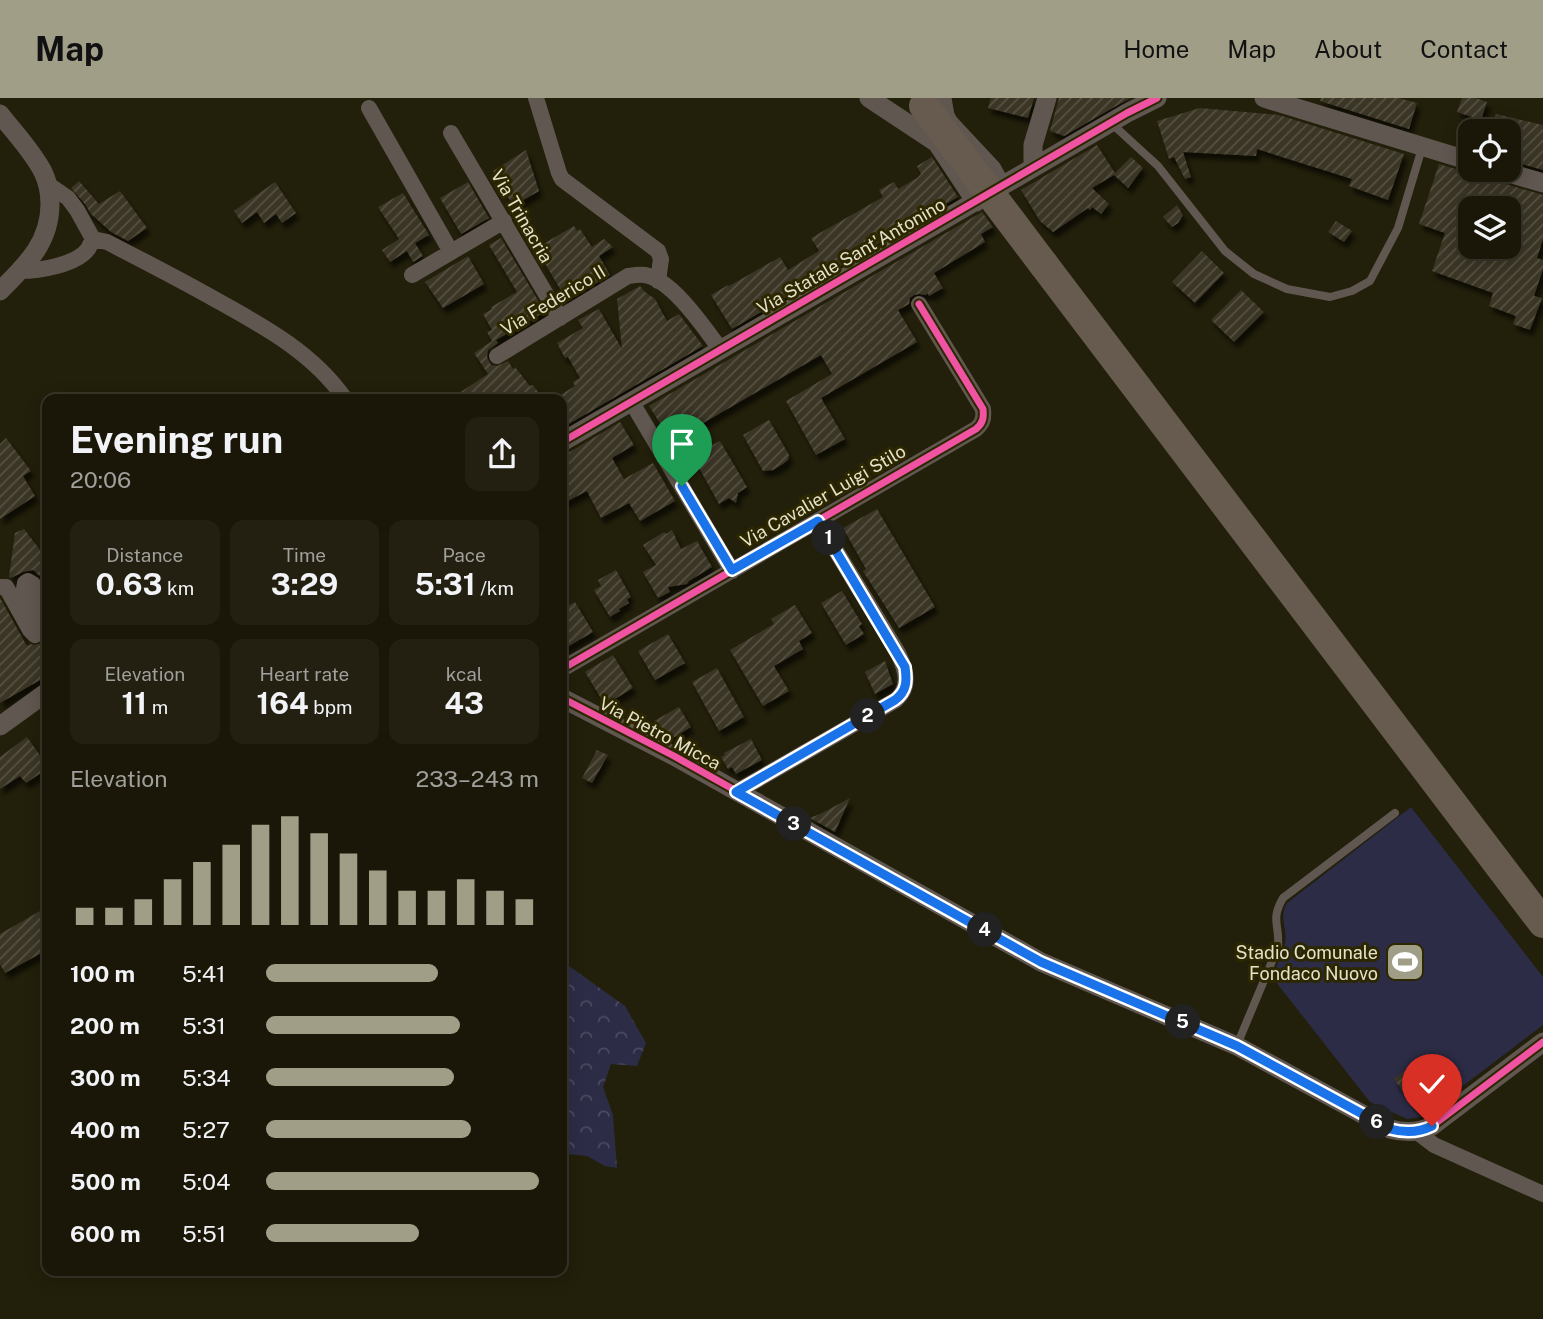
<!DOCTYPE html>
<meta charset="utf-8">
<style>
body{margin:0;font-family:"Public Sans",sans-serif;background:#232012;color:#f1f3f6;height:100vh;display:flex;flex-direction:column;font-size:26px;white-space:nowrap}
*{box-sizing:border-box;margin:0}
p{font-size:23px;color:#9f9f9c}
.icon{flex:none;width:38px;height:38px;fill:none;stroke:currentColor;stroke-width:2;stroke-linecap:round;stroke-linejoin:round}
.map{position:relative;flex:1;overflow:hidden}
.side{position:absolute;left:42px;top:296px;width:525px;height:882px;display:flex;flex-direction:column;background:#1a1708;border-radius:14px;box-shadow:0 4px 18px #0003,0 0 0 2px #383629}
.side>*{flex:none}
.buttons{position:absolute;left:1458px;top:21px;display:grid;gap:14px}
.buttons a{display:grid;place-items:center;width:63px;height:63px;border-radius:14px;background:#1a1708;box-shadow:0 4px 18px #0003,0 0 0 2px #383629;font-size:35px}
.pin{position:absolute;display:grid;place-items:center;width:60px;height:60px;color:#fff;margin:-72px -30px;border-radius:50% 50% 50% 0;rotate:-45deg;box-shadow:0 0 7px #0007}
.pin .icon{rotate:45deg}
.km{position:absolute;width:35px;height:35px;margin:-18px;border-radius:50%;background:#222;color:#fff;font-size:19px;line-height:35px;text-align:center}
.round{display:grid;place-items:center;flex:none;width:74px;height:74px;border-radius:14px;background:#232012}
.overview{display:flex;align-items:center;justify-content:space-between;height:119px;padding:0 28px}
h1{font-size:38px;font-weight:700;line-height:52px}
.figures{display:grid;grid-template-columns:repeat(3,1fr);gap:10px;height:119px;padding:7px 28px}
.figures div{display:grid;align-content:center;border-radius:14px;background:#232012;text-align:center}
.figures b{font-size:30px;font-weight:700}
.figures small{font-size:19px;font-weight:400}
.figures p{font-size:19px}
.chart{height:196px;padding:14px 28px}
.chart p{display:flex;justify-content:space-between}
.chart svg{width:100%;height:126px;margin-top:7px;stroke:#a19e88;stroke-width:6}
ul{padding:0 28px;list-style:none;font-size:23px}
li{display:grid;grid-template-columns:112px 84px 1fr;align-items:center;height:52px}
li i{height:18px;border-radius:9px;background:#a19e88}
header{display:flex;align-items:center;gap:42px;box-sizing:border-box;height:98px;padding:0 35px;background:#a19e88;color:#111}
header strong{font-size:33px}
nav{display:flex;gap:38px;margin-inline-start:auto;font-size:24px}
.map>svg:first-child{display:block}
.forest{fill:url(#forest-crowns)}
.pitch{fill:#2c2c46}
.building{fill:url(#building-hatch);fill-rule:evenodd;filter:url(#shadow)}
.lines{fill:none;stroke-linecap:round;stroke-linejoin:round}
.service{stroke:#615751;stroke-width:8}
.minor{stroke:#615751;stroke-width:16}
.tertiary{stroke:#615751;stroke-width:19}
.motorway{stroke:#675b50;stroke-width:30}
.motorway-bridge{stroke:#675b50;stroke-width:30}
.cycleway-casing{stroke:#2d2700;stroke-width:11}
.cycleway{stroke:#f153a3;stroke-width:7}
.route-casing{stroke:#fff;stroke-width:14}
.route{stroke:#1a73e8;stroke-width:9}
.labels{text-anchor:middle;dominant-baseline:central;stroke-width:6;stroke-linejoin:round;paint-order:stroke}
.street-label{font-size:18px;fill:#e5e2cc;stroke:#2d2700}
.poi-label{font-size:18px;fill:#e5e2cc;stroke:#2d2700;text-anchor:end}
</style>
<header>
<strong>Map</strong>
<nav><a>Home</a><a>Map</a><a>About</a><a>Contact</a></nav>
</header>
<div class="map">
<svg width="1543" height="1221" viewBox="0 0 1543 1221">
<defs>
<pattern id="forest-crowns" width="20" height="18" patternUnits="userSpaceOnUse" patternTransform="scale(1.75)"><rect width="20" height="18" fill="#2c2c46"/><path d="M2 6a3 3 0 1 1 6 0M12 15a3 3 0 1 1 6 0" fill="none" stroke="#4a4a60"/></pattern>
<pattern id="building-hatch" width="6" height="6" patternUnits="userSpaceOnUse" patternTransform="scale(1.75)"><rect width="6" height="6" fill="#3a3525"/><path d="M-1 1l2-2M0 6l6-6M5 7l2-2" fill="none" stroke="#565243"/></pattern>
<filter id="shadow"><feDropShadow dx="3.5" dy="6" stdDeviation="2" flood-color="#0009"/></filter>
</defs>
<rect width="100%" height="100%" fill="#221f0a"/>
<path class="forest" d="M562 863 625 908 646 945 637 968 611 966 603 989 613 1017 617 1070 605 1068 587 1058 566 1056 562 1060Z"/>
<path class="pitch" d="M1411 709 1543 879V927L1422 1019 1407 1021 1370 1004 1272 879C1276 868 1282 857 1285 845 1288 829 1278 821 1287 805Z"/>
<path class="building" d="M991 0H1034L1028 20 988 10Z
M1059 0H1130L1064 38 1050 33Z
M1321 0H1399L1417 5 1409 31 1320 3Z
M1462 0H1476L1487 4 1481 22 1457 14Z
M1200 10 1279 17 1404 56 1388 102 1349 88 1352 81 1257 51 1256 58 1183 54 1191 79 1185 81 1174 59 1169 61 1157 23Z
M1496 16 1543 27V72L1508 62V33H1489Z
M1097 47 1115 75 1131 59 1143 70 1128 90 1114 77 1092 90 1109 106 1101 116 1092 109 1090 112 1088 110 1053 134 1040 123 1021 92Z
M526 52 539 93 513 108 493 73Z
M932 59 958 99 732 231 711 197 728 187 729 188 780 159 788 172 819 153 811 140 883 99 879 92 894 84 898 91 917 80 921 76 917 68Z
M1439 66 1543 97V141L1537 160 1543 162V171L1534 198 1542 200 1530 232 1513 226 1516 218 1489 208 1493 195 1432 173 1445 135 1419 126ZM1470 110H1508V157L1485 149H1470Z
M79 83 99 106 120 93 147 130 128 143 111 134 91 116 85 106 71 90Z
M275 84 296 115 282 125 276 116 264 125 257 114 242 125 234 113Z
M468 84 489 120 461 136 440 100Z
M403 95 429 137 415 145 423 158 413 164 407 153 390 164 382 152 399 141 378 109Z
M1177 107 1183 117 1178 125 1172 129 1163 119Z
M982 114 993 129 981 136 985 144 934 175 943 190 929 198 928 195 925 197 919 196 914 197 910 200 909 206 898 212 917 244 821 300 845 341 816 357 786 303 832 276 821 257 679 339 670 322 661 327 649 308Z
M1336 123 1352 133 1344 144 1328 134Z
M574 128 577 133 580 131 592 149 604 141 613 149 599 158 610 177 567 203 536 150Z
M501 140 545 214 496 242 498 245 488 252 487 259 491 267 497 268 508 263 513 271 515 269 530 288 533 287 543 301H450L488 276 474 255 492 243 487 234 492 232 483 216 492 211 491 209 517 194 489 147Z
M1202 153 1224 175 1195 205 1172 184Z
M468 158 484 186 443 210 425 184Z
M640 188 645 194 655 201 667 223 679 216 703 248 562 330V296L575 288 573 284 580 280 568 259 565 260 557 245 583 230 578 222 599 211 622 251 617 201Z
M1241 192 1264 214 1234 244 1211 222Z
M769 322 789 357 788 362 783 366 773 372 763 373 743 337Z
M620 324 634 347 612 360 624 381 653 365 675 403 640 423 629 405 601 420 587 393 562 406V356L568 355Z
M6 340 31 373 23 378 35 398 0 421V346Z
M720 343 747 389 738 395 736 405 729 400 719 406 693 359 703 354 700 345 712 347Z
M877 411 935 509 899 530 863 473 866 471 843 430Z
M24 431 47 461V490L42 480 33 472 23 474 11 480 9 479 15 435Z
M672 432 681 451 697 443 712 469 689 483 687 486 668 489 670 494 658 500 643 474 656 467 643 447 664 434 666 436Z
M616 472 631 499 627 501 629 505 619 511 620 513 610 519 594 492 601 488 598 482Z
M842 493 862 526 859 528 864 536 846 547 821 505Z
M0 500 27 548 31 546 34 547 42 545 47 538V578L0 605Z
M575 504 593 534 562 552V511Z
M795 507 812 535 799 543 803 551 774 568 789 593 763 608 730 552 774 526 771 521Z
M668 536 685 565 655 582 638 553Z
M613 557 633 590 605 607 585 574Z
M885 563 893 586 875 596 865 574Z
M717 570 744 619 719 633 692 584Z
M679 609 691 629 670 642 662 638 654 623Z
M27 639 47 667V671L26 685 20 678 0 691V659Z
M751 641 762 662 736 676 732 669 728 671 721 659 725 657 724 655Z
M597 652 608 657 592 685 582 680Z
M850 700 835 734 810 720 822 715Z
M47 809V852L5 875 0 866V836Z
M1404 973 1422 996 1441 981 1449 992 1419 1015 1394 981Z"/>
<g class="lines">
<path class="service" d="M1111 25 1158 68 1225 153 1254 176 1287 191 1330 199 1352 193 1370 183 1398 130 1422 50
M1237 947 1278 849C1280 827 1270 822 1283 800L1395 715"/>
<path class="minor" d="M536 0 559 75 562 81 658 153 661 161 658 183
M369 10 451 154
M451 35 560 220
M93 141 107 144C144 163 181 182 218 203 265 229 314 256 345 301
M20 173C39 173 76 167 88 151 90 148 91 144 93 141L77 112 68 100 49 87
M412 177 504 123
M497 258 628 178C634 177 639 176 645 177 673 182 705 231 721 252
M631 303 732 473
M0 489H6L30 532 35 537 37 536 38 531 24 491 25 485 28 483 33 486 47 511
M562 571 976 331C983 325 984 320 983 311L919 206
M736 694 896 602C911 589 906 572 898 555L818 423
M1417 1034 1434 1047 1543 1096"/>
<path class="tertiary" d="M869 0 937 45 976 104
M942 0 945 18 949 25 992 71 998 82 996 92
M1264 0 1470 63
M0 16C14 34 33 54 43 74 48 84 50 94 50 106 50 145 26 167 0 193
M1033 70V47L1047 0
M1499 72 1543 85
M562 344 1127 15 1157 0
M562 600 674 658 1041 864 1237 948 1390 1031C1405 1035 1418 1035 1432 1028L1543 944
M0 628 47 594"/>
<path class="motorway" d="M1044 167 1543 825"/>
<path class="motorway-bridge" d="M924 8 1044 167"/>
<defs>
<path id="cycleway" d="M562 344 1127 15 1157 0
M562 571 976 331C983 325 984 320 983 311L919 206
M562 600 674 658 1041 864 1237 948 1390 1031C1405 1035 1418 1035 1432 1028L1543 944"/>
</defs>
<use href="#cycleway" class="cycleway-casing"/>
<use href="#cycleway" class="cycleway"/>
</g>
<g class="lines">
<defs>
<path id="route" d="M682 388 732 472 818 423 905 569C907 583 907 593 895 602L736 694 1041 864 1237 948 1390 1031C1405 1035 1418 1035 1432 1028"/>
</defs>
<use href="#route" class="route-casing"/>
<use href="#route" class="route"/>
</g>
<defs>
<symbol id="stadium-square" viewBox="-11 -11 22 22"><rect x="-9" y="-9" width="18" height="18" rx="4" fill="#a19e88" stroke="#2d2700"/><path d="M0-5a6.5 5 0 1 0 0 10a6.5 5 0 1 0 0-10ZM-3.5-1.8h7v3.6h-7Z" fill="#fff"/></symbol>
</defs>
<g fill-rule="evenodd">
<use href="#stadium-square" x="1383" y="842" width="44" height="44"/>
</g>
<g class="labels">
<g class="street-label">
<text transform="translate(522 118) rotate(60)">Via Trinacria</text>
<text transform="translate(851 158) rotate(-30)">Via Statale Sant'Antonino</text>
<text transform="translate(553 202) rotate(-31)">Via Federico II</text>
<text transform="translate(823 398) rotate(-30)">Via Cavalier Luigi Stilo</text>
<text transform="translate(660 635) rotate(28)">Via Pietro Micca</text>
</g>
<g class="poi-label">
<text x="1378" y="854">Stadio Comunale<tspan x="1378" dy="21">Fondaco Nuovo</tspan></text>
</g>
</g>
</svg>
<div class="buttons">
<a><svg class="icon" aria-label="locate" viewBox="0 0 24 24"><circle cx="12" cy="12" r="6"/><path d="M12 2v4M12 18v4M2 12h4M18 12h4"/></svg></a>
<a><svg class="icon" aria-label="layers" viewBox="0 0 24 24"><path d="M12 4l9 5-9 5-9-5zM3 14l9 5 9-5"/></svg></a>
</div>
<div class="pin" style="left:682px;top:388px;background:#1e9e55"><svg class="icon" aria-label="arrive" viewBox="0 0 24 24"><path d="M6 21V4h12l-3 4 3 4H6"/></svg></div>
<div class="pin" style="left:1432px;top:1028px;background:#d93025"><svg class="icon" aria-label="check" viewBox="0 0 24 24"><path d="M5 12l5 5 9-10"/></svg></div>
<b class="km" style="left:829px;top:440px">1</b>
<b class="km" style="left:868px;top:618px">2</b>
<b class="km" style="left:794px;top:726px">3</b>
<b class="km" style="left:985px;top:832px">4</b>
<b class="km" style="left:1183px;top:924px">5</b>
<b class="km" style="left:1377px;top:1024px">6</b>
<section class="side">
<div class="overview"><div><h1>Evening run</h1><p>20:06</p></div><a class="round"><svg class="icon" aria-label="share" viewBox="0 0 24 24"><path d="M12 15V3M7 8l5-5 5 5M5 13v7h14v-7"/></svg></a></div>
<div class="figures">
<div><p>Distance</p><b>0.63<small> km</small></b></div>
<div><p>Time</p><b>3:29</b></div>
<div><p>Pace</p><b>5:31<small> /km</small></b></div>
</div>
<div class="figures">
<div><p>Elevation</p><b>11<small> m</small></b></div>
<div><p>Heart rate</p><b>164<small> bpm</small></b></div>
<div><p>kcal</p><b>43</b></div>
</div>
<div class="chart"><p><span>Elevation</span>233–243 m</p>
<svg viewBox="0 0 160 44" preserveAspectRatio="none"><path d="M5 44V38M15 44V38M25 44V35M35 44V28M45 44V22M55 44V16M65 44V9M75 44V6M85 44V12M95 44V19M105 44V25M115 44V32M125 44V32M135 44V28M145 44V32M155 44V35"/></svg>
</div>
<ul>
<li><b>100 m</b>5:41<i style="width:63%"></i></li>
<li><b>200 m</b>5:31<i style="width:71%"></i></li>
<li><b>300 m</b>5:34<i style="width:69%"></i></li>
<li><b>400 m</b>5:27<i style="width:75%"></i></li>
<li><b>500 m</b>5:04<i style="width:100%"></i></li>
<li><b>600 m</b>5:51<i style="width:56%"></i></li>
</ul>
</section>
</div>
